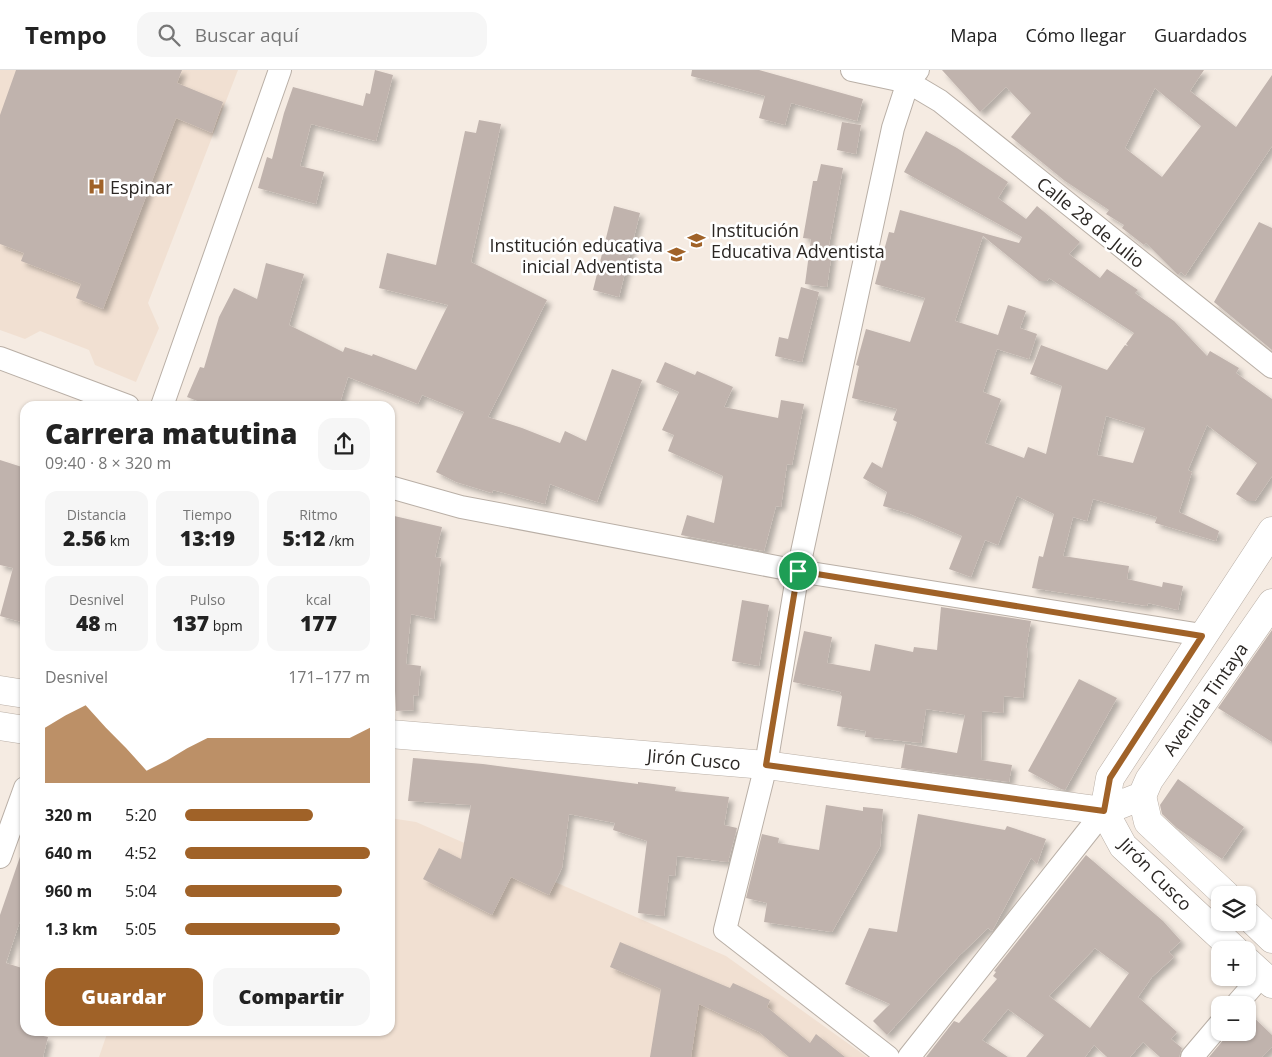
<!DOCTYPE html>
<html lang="es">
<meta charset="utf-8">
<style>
body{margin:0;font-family:"Open Sans",sans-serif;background:#f6f6f6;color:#222;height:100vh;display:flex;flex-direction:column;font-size:19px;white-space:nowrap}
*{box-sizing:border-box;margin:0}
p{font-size:16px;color:#767676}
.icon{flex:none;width:28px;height:28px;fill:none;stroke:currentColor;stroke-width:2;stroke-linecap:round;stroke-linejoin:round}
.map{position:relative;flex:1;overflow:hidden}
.panel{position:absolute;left:20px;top:331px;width:375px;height:635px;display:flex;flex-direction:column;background:#fff;border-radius:15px;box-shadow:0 1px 4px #0004}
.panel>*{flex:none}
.controls{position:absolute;left:1211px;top:816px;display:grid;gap:10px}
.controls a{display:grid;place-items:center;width:45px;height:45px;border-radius:10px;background:#fff;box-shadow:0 1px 4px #0004;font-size:25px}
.pin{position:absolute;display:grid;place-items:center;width:42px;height:42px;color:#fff;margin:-21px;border:2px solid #fff;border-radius:50%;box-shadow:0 1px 5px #0007}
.round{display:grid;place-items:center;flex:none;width:52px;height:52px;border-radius:15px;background:#f6f6f6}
.headline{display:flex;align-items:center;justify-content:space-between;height:85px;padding:0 25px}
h1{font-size:28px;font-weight:800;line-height:38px}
.metrics{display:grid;grid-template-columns:repeat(3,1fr);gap:8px;height:85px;padding:5px 25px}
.metrics div{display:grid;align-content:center;border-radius:12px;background:#f6f6f6;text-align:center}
.metrics b{font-size:21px;font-weight:800}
.metrics small{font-size:14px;font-weight:400}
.metrics p{font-size:14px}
.chart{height:140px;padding:10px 25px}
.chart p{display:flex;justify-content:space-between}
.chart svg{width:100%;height:90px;margin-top:5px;fill:#a06228;opacity:.7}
.primary-button{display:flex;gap:10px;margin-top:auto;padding:10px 25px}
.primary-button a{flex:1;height:58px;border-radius:15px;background:#a06228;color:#fff;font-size:20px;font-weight:800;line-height:58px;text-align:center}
.primary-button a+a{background:#f6f6f6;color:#222}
ul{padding:0 25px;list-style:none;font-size:16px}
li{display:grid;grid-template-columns:80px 60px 1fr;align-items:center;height:38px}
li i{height:12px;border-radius:6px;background:#a06228}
header{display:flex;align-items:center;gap:30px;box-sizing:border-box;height:70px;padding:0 25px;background:#fff;border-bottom:1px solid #e0e0e0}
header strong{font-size:24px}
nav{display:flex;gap:28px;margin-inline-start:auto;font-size:18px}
.search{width:350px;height:45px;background:#f6f6f6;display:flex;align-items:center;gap:12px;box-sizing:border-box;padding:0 18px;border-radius:15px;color:#767676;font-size:19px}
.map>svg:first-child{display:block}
.built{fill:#f1e0d2}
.building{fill:#c0b3ad;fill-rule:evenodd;filter:url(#shadow)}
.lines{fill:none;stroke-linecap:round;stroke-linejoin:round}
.minor-casing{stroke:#b9afa6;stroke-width:24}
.tertiary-casing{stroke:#b9afa6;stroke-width:29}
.primary-casing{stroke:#b9afa6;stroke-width:29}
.minor{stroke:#fff;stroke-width:22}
.tertiary{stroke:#fff;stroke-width:28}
.primary{stroke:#fff;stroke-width:28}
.route-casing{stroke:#fff;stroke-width:10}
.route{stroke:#a06228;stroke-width:6}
.labels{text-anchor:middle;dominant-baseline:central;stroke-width:5;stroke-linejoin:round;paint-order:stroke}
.poi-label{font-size:18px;fill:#2b2724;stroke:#fff;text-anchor:start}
.street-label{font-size:18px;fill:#2b2724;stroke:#fff}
</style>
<header>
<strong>Tempo</strong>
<div class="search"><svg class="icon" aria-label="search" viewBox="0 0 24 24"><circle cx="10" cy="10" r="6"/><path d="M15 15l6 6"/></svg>Buscar aquí</div>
<nav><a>Mapa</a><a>Cómo llegar</a><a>Guardados</a></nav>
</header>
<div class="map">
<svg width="1272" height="987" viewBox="0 0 1272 987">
<defs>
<filter id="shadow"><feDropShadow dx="4.5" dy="4.5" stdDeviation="2.5" flood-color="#0004"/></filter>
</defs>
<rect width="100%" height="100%" fill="#f5ebe2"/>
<path class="built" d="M0 0H238L148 233 159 258 136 312 95 295 89 280 40 261 25 269 0 260Z
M390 748 416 752 726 886 867 987H99L108 961H390Z"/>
<path class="building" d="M16 0H182L177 13 223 32 212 63 176 48 103 239 76 228 81 214 21 191 24 183 0 174V45Z
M375 0 393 5 376 71 311 54 300 96 324 102 316 134 258 118 267 87 272 89 284 43 293 17 363 36 366 23 370 24Z
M692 0H759L863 29 857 51 791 33 785 55 759 48 765 26 691 6Z
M942 0H1204L1190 21 1236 57 1272 5V76L1185 206 1181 202 1178 205 1146 173 1144 175 1122 158 1124 155 1106 144 1109 140 1065 111 1011 67 1031 43 1006 17 980 42ZM1155 18 1201 56 1162 107 1125 78Z
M479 50 501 54 471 192 547 230 488 347 522 358 560 373 565 361 586 371 612 299 642 310 597 432 550 414 545 434 493 420 492 423 456 412 436 402 464 342 422 325 418 334 348 307 339 336H211L187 327 200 297 204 298 219 247 234 218 257 229 266 193 304 204 289 255 343 282 345 277 372 286 373 284 416 300 448 235 379 218 387 183 436 195 465 61 476 63Z
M842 52 861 55 856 84 837 80Z
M926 61 957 78 1008 112 998 128 1026 149 1037 136 1080 172 1069 184 1100 208 1107 199 1138 220 1135 223 1174 251 1207 286 1210 281 1239 298 1236 303 1272 329V406L1255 431H1247L1236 424 1257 393 1207 355 1188 400 1192 402 1179 442 1219 461 1216 471 1155 453 1157 447 1093 429 1087 451 1073 447 1063 486 1129 496 1127 509 1162 517 1163 512 1183 516 1178 540 1148 533 1147 536 1032 518 1039 486 1043 487 1054 444 1017 426 998 475 985 470 971 507 949 499 962 466 910 444 883 436 887 422 863 408 872 392 882 398 897 352 893 350 897 339 852 328 859 296 856 295 866 259 910 272 925 228 875 214 889 162 894 163 900 140 1019 173 1022 167 904 102ZM983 166 1039 211H1047L1049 208 1134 263 1126 274 1128 276 1125 275 1107 300 1041 275 1030 304 1062 316 1046 384 1028 377 1024 388 985 373 1001 329 983 322 997 279 1029 289 1037 264 1020 258 1026 241 1008 235 998 265 955 251ZM1106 346 1145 358 1133 393 1097 385Z
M821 94 843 98 829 175H833L827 217 805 214 811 169 803 168 813 111H817Z
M614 136 640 143 619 227 593 220Z
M1259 152 1272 158V280L1214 232Z
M801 217 819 222 802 292 775 286 779 267 788 269Z
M665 292 695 305 697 301 733 317 724 337 778 348 781 330 804 334 792 395 787 394 781 437 776 436 764 481 681 465 687 445 714 453 723 406 668 381 674 365 662 360 679 322 656 312Z
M0 390 25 398V553L0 546 13 498 0 495Z
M390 445 442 457 435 487 441 488 434 549 411 544 406 594 421 596 418 626 413 625 414 640 396 641 395 620 390 619Z
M742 530 769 535 759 596 732 591Z
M941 537 1031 551 1026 578H1028L1023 628 1004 626 1003 643 982 641 981 690 1012 695 1009 712 901 698 905 674 957 683 965 645 926 639 921 673 865 667 866 661 837 656 842 626 840 625 841 622 793 612 804 561 832 567 827 593 870 601 875 574 913 582 914 577 937 580Z
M1272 560V672L1218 638Z
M1079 609 1117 628 1065 720 1061 719 1028 701Z
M413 688 483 694 638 714V712L676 717 675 721 729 727 724 755 737 758 728 792 677 786 675 806 669 805 664 846 638 843 647 771 613 760 615 753 569 744 562 798 549 825 511 807 492 845 423 809 439 778 461 789 471 735 408 731Z
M1178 709 1244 757 1222 789 1177 758 1162 744 1160 735Z
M826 735 863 741V737L883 739 880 777 832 862 764 852 767 833 746 828 762 764 779 768 778 773 819 780Z
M918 744 1005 760 1007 756 1046 769 1037 794 1031 788 992 861 988 858 959 886 887 965 873 951 890 934 845 914 869 858 897 862Z
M22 781 25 782V836L6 893 25 899V962L48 967 43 987H0V845Z
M1086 785 1163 851 1181 871 1169 882 1174 887 1152 907 1138 927 1177 962 1171 969 1182 978 1179 987H1160L1143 972 1130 987H1107L1094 975 1085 987H1026L1044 965 1008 939 982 970 1008 987H926L954 951 959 953 997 909 993 906 996 902 994 901ZM1095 878 1129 903 1090 958 1049 926Z
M620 872 730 918 733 913 770 930 767 937 810 973 816 964 845 987H789L759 962 699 934 691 987H650L661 919 610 897Z
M1248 942 1272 965V977L1262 987H1209L1230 962H1248Z"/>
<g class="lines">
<defs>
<path id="minor" d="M852 0 908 12 940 31 1272 297
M0 288 128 336
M162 336 280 0
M390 417 461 437 798 501 1202 565
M0 787 25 718
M1236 935 1262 905
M888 987 725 860 766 695 798 501 893 58 908 12 918 0
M909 987 1104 741
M1192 987 1220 954"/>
<path id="tertiary" d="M1142 726 1148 752 1226 825
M1104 741 1123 776 1235 880
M1248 846 1272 869
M1248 892 1272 914"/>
<path id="primary" d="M0 620 25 624
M0 656 25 660
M390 664 766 695 1104 741 1142 726 1149 710 1272 533
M1104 741 1110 708 1272 461"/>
</defs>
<use href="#minor" class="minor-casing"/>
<use href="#tertiary" class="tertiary-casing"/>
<use href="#primary" class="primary-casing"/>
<use href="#minor" class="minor"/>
<use href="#tertiary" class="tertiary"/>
<use href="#primary" class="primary"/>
</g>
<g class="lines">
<defs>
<path id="route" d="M798 501 1202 566 1110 708 1104 741 766 695Z"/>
</defs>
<use href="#route" class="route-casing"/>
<use href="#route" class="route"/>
</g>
<defs>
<symbol id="hospital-bare" viewBox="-9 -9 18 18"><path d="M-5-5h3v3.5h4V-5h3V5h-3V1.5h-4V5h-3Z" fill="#a06228" stroke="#fff" stroke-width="2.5" paint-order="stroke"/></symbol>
<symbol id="school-bare" viewBox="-9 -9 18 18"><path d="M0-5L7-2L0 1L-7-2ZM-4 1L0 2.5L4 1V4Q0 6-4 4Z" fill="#a06228" stroke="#fff" stroke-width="2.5" paint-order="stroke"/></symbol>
</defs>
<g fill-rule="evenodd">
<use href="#hospital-bare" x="84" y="104" width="25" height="25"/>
<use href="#school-bare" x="684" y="158" width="25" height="25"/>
<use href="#school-bare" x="664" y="172" width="25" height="25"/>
</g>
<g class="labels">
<g class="poi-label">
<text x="110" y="117">Espinar</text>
<text x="711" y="160">Institución<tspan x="711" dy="21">Educativa Adventista</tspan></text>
<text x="663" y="175" text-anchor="end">Institución educativa<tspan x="663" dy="21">inicial Adventista</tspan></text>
</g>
<g class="street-label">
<text transform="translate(1091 152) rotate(39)">Calle 28 de Julio</text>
<text transform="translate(1205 629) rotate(-55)">Avenida Tintaya</text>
<text transform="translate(694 689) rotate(5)">Jirón Cusco</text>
<text transform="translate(1156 804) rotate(45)">Jirón Cusco</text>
</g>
</g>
</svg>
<div class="controls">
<a><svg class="icon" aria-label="layers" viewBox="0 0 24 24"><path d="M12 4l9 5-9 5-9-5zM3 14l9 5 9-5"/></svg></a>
<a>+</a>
<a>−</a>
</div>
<div class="pin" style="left:798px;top:501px;background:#1e9e55"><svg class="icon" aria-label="arrive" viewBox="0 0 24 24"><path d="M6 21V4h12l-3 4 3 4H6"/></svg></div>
<section class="panel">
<div class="headline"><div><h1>Carrera matutina</h1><p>09:40 · 8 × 320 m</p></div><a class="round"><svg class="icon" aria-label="share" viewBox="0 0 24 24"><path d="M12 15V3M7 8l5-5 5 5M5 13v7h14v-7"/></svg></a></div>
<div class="metrics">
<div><p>Distancia</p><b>2.56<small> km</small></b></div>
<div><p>Tiempo</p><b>13:19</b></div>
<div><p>Ritmo</p><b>5:12<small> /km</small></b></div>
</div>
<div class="metrics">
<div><p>Desnivel</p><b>48<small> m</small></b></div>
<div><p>Pulso</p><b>137<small> bpm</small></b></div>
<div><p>kcal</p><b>177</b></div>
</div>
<div class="chart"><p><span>Desnivel</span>171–177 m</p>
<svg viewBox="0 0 160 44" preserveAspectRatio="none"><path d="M0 44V17L10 11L20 6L30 17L40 27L50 38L60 33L70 27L80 22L90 22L100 22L110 22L120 22L130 22L140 22L150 22L160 17V44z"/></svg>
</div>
<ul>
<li><b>320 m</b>5:20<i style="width:69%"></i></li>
<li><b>640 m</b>4:52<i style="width:100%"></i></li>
<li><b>960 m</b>5:04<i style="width:85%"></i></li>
<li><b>1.3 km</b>5:05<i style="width:84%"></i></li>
</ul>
<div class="primary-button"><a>Guardar</a><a>Compartir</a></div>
</section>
</div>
